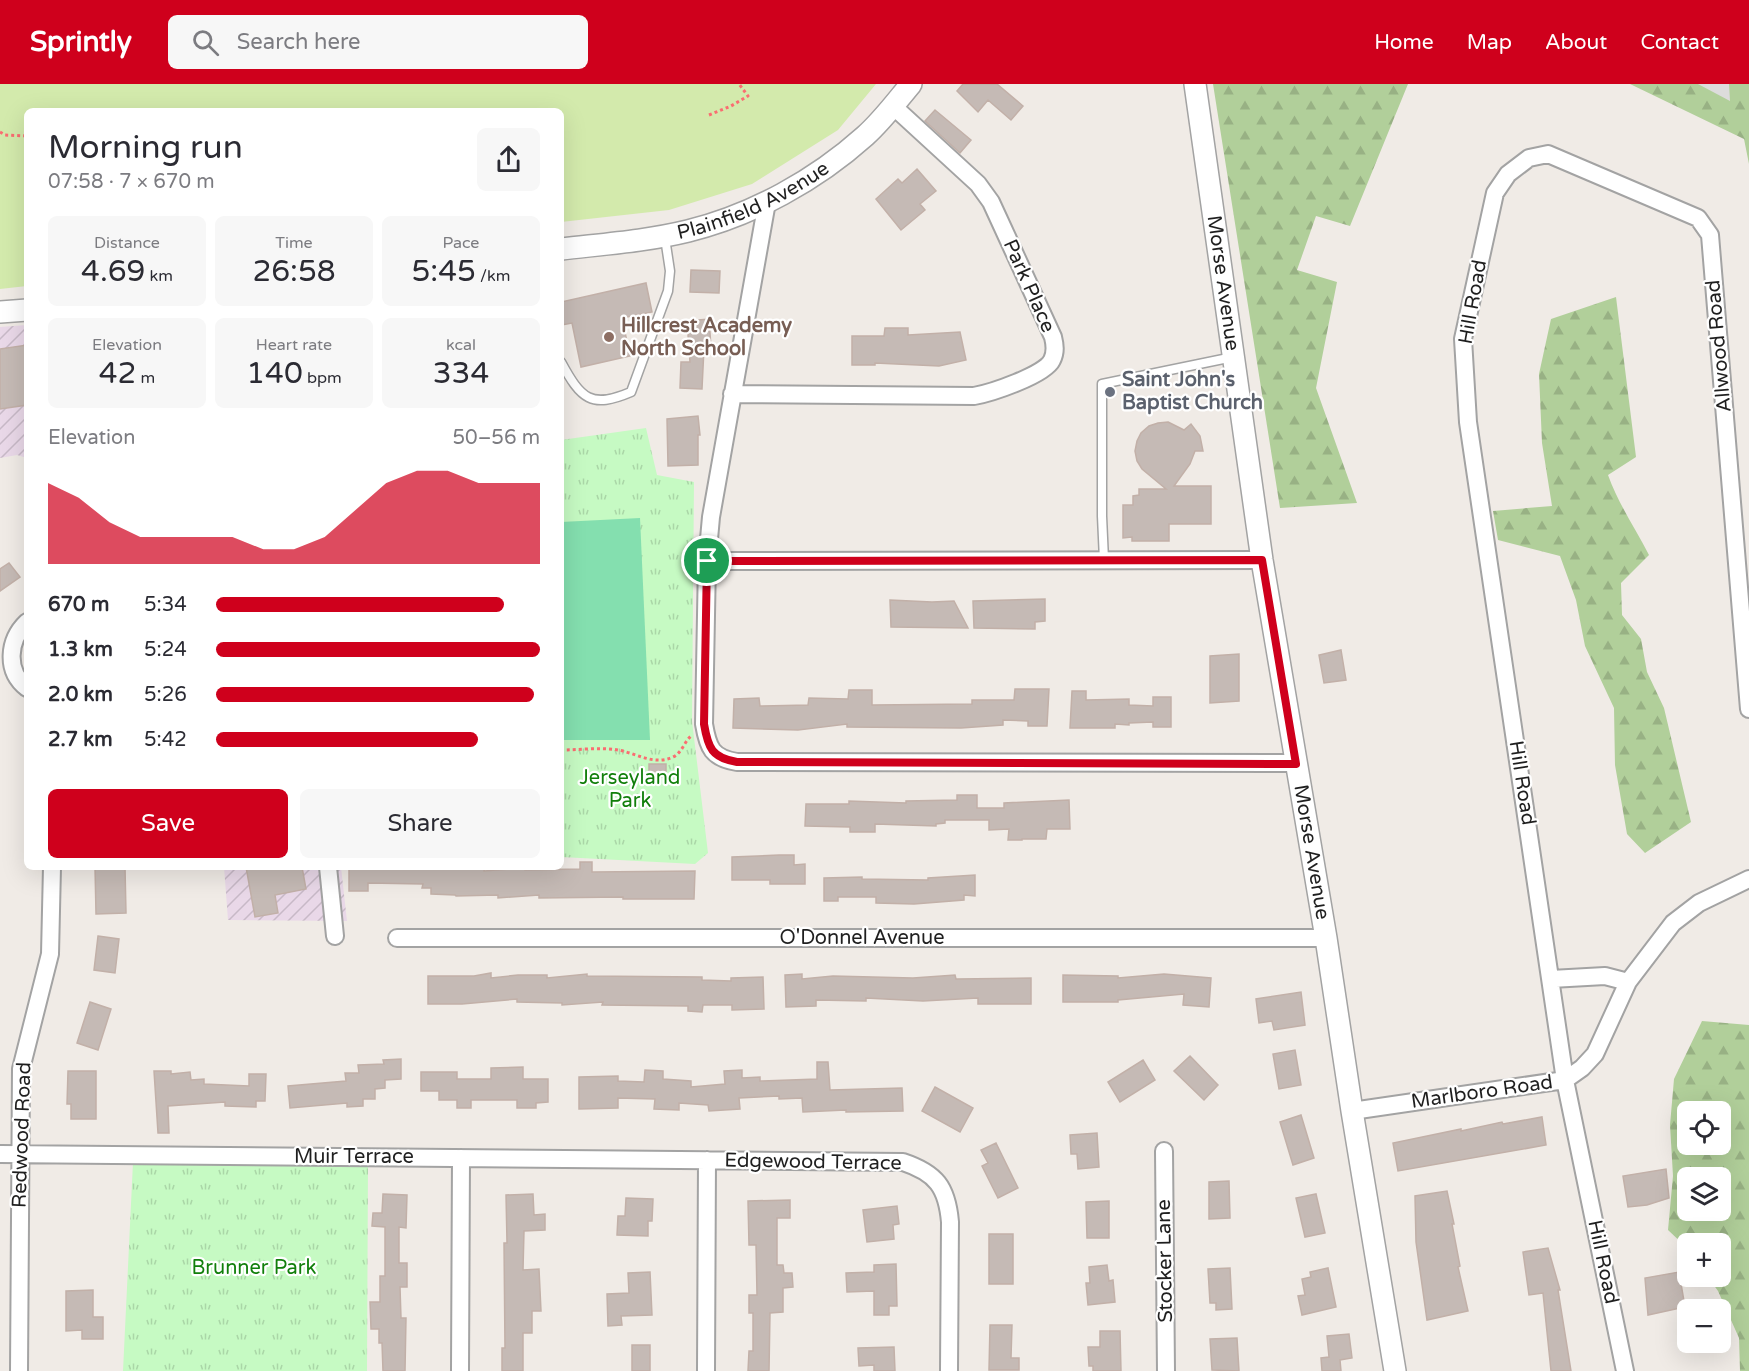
<!DOCTYPE html>
<meta charset="utf-8">
<style>
body{margin:0;font-family:"Varela Round",sans-serif;background:#f7f7f7;color:#2b2b33;height:100vh;display:flex;flex-direction:column;font-size:22px;white-space:nowrap}
*{box-sizing:border-box;margin:0}
p{font-size:20px;color:#7c7c81}
.icon{flex:none;width:33px;height:33px;fill:none;stroke:currentColor;stroke-width:2;stroke-linecap:round;stroke-linejoin:round}
.map{position:relative;flex:1;overflow:hidden}
.panel{position:absolute;left:24px;top:24px;width:540px;height:762px;display:flex;flex-direction:column;background:#fff;border-radius:9px;box-shadow:0 6px 24px #0002}
.panel>*{flex:none}
.tools{position:absolute;left:1677px;top:1017px;display:grid;gap:12px}
.tools a{display:grid;place-items:center;width:54px;height:54px;border-radius:9px;background:#fff;box-shadow:0 6px 24px #0002;font-size:30px}
.pin{position:absolute;display:grid;place-items:center;width:51px;height:51px;color:#fff;margin:-26px;border:3px solid #fff;border-radius:50%;box-shadow:0 2px 6px #0007}
.round{display:grid;place-items:center;flex:none;width:63px;height:63px;border-radius:9px;background:#f7f7f7}
.headline{display:flex;align-items:center;justify-content:space-between;height:102px;padding:0 24px}
h1{font-size:33px;font-weight:600;line-height:45px}
.figures{display:grid;grid-template-columns:repeat(3,1fr);gap:9px;height:102px;padding:6px 24px}
.figures div{display:grid;align-content:center;border-radius:9px;background:#f7f7f7;text-align:center}
.figures b{font-size:30px;font-weight:600}
.figures small{font-size:16px;font-weight:400}
.figures p{font-size:16px}
.chart{height:168px;padding:12px 24px}
.chart p{display:flex;justify-content:space-between}
.chart svg{width:100%;height:108px;margin-top:6px;fill:#cf001c;opacity:.7}
.button{display:flex;gap:12px;margin-top:auto;padding:12px 24px}
.button a{flex:1;height:69px;border-radius:9px;background:#cf001c;color:#fff;font-size:24px;font-weight:600;line-height:69px;text-align:center}
.button a+a{background:#f7f7f7;color:#2b2b33}
ul{padding:0 24px;list-style:none;font-size:20px}
li{display:grid;grid-template-columns:96px 72px 1fr;align-items:center;height:45px}
li i{height:15px;border-radius:8px;background:#cf001c}
header{display:flex;align-items:center;gap:36px;box-sizing:border-box;height:84px;padding:0 30px;background:#cf001c;color:#fff}
header strong{font-size:28px}
nav{display:flex;gap:33px;margin-inline-start:auto;font-size:21px}
.search{width:420px;height:54px;background:#f7f7f7;display:flex;align-items:center;gap:15px;box-sizing:border-box;padding:0 21px;border-radius:9px;color:#7c7c81;font-size:22px}
.map>svg:first-child{display:block}
.residential{fill:#dddcdc}
.industrial{fill:url(#industrial-furrows)}
.grass{fill:#d3eaac}
.forest{fill:url(#forest-firs);fill-rule:evenodd}
.park{fill:url(#park-tufts)}
.pitch{fill:#84dfaf}
.building{fill:#c5bab5;stroke:#c2b0a8;stroke-width:1.5}
.lines{fill:none;stroke-linecap:round;stroke-linejoin:round}
.service-casing{stroke:#a3a3a3;stroke-width:11}
.minor-casing{stroke:#a3a3a3;stroke-width:20}
.tertiary-casing{stroke:#a3a3a3;stroke-width:24}
.path{stroke:#fa6d71;stroke-width:3;stroke-dasharray:3 3;stroke-linecap:butt}
.service{stroke:#fff;stroke-width:8}
.minor{stroke:#fff;stroke-width:16}
.tertiary{stroke:#fff;stroke-width:21}
.route-casing{stroke:#fff;stroke-width:12}
.route{stroke:#cf001c;stroke-width:8}
.education-dot{fill:#8d6e63;stroke:#fff;stroke-width:2}
.worship-dot{fill:#6b7280;stroke:#fff;stroke-width:2}
.labels{text-anchor:middle;dominant-baseline:central;stroke-width:4.5;stroke-linejoin:round;paint-order:stroke}
.street-label{font-size:20px;fill:#1f1f1f;stroke:#fff}
.education-label{font-size:20px;font-weight:bold;fill:#785e54;stroke:#fff;text-anchor:start}
.worship-label{font-size:20px;font-weight:bold;fill:#5b616d;stroke:#fff;text-anchor:start}
.park-label{font-size:20px;fill:#117f0b;stroke:#fff}
</style>
<header>
<strong>Sprintly</strong>
<div class="search"><svg class="icon" aria-label="search" viewBox="0 0 24 24"><circle cx="10" cy="10" r="6"/><path d="M15 15l6 6"/></svg>Search here</div>
<nav><a>Home</a><a>Map</a><a>About</a><a>Contact</a></nav>
</header>
<div class="map">
<svg width="1749" height="1287" viewBox="0 0 1749 1287">
<defs>
<pattern id="industrial-furrows" width="10" height="10" patternUnits="userSpaceOnUse" patternTransform="scale(1.5)"><rect width="10" height="10" fill="#e9d8e8"/><path d="M-1 1l2-2M0 10L10 0M9 11l2-2" fill="none" stroke="#c7b9c7"/></pattern>
<pattern id="forest-firs" width="22" height="20" patternUnits="userSpaceOnUse" patternTransform="scale(1.5)"><rect width="22" height="20" fill="#b1cf9a"/><path d="M5 1l3.5 6h-7zM16 11l3.5 6h-7z" fill="#98b184"/></pattern>
<pattern id="park-tufts" width="24" height="20" patternUnits="userSpaceOnUse" patternTransform="scale(1.5)"><rect width="24" height="20" fill="#c6fac3"/><path d="M3 7l-1-3M5 7V3M7 7l1-3M15 17l-1-3M17 17v-4M19 17l1-3" fill="none" stroke="#aad6a7"/></pattern>
</defs>
<rect width="100%" height="100%" fill="#f0ebe6"/>
<path class="residential" d="M1697 0H1749V29Z"/>
<path class="industrial" d="M27 241V374L17 371 0 374V243Z
M224 783H341L347 837 228 836Z"/>
<path class="grass" d="M0 0H876L838 46 752 100 669 126 561 138V27H27V202L0 205Z"/>
<path class="forest" d="M1213 0H1408L1350 142 1316 132 1297 186 1337 198 1316 304 1357 419 1280 424Z
M1630 0H1698L1730 17 1729 0H1749V80L1744 55Z
M1616 213 1636 373 1608 391C1618 419 1635 444 1649 471L1621 499 1622 531 1641 555 1647 588 1664 624 1691 738 1645 769 1627 750 1615 681 1614 624 1585 562 1576 516 1560 472 1498 456 1493 427 1552 422 1542 359 1539 290 1551 235Z
M1702 937 1749 941V1287H1740L1739 1254 1718 1207 1708 1193 1720 1192V1160H1688L1687 1164 1668 1146 1673 1092 1670 1041 1674 995ZM1688 1028H1720V1060H1688ZM1688 1094H1720V1126H1688Z"/>
<path class="park" d="M646 344 657 391 694 398 692 637 708 769 695 780 561 773V356Z
M133 1078 368 1080 367 1287H123Z"/>
<path class="pitch" d="M640 434 650 656H561V438Z"/>
<path class="building" d="M963 0H997L1023 22 1011 36 988 16 978 28 957 7Z
M935 26 971 56 960 69 925 37Z
M917 85 936 107 920 120 925 126 901 146 876 115 898 95 902 99Z
M691 186 720 187 719 209 690 208Z
M646 199 652 228 622 234 630 272 581 283 572 239 561 241V218Z
M709 235 711 263 704 264 702 305 680 304 681 278H690L687 237Z
M885 244H908V251L960 248 966 276 939 282 875 279V281H852V252H884Z
M27 261V321L0 325V265Z
M698 332 700 351H698V381L668 382 667 335Z
M1168 338 1184 346 1191 340 1200 352 1203 367H1195L1190 380 1174 402H1211V440H1169V457H1132V453L1123 454V421H1133V412L1139 411V405H1166L1142 385 1137 377 1135 367 1137 357 1141 349 1149 342 1158 339Z
M9 479 20 493 0 507V485Z
M1045 515V537L1035 538V545L974 544 973 517Z
M890 516 932 518 954 517 968 544 891 543Z
M1341 566 1346 596 1324 599 1319 571Z
M1239 570V617L1210 619V572Z
M1015 605H1049L1047 642H1028V637L1003 636V641L961 644 847 643V640L798 646 733 644 734 615 759 614 760 622 808 621 809 614 848 615 849 606H872V621L972 620V616H1014Z
M1072 607H1086V616L1129 615V621L1153 622V613H1171V643H1153V638L1129 639V641L1115 640V644H1070Z
M649 680H666V693H649Z
M957 711H977V724H1004V719L1069 716 1070 745H1047L1046 755H1022V756H1008L1009 745 989 746V736H945V739L936 740V742L875 740V748H850V743L805 742 806 720H849V717L906 719V717L957 716Z
M779 771H794V781L805 780V800H770V796H732V773Z
M580 778H592V788L695 787 694 815H623V813L539 814V811L498 814V811L456 812 455 811 431 810V804H422L423 800 368 799V807H349V783H442V785L484 784V787L525 784V786L580 785Z
M95 783H125L126 829 96 830Z
M246 783H302L306 805 275 811 278 829 255 833Z
M975 791V812L964 811V816L914 820 876 819V813H838V817H824V794L862 793V795L928 796V794Z
M98 852 119 855 115 889 94 886Z
M491 889V894L518 891H547V894L587 890V892L702 893V896L731 897V894L763 893 764 925 732 926V921H703L702 928 688 927V922L602 921 603 918 562 921V919L517 918V915L462 920H428V892H474Z
M802 890V895L833 892 913 894 955 891 956 895 1031 894V920H978V914L923 917 866 914V917L816 916V922L786 923 785 891Z
M1164 890 1211 894 1209 923 1183 921 1184 910 1118 916V918H1063V891L1118 892V894Z
M1301 908 1305 941 1274 946 1272 937 1259 939 1256 915Z
M90 918 111 925 98 966 77 959Z
M1295 966 1301 1001 1279 1005 1273 970Z
M1190 972 1218 1001 1204 1016 1174 987Z
M401 975V995L385 996V1004L375 1005V1015H363V1022L347 1023V1019L290 1024 288 1002 346 997 345 989H359L358 981 384 980 383 976Z
M1143 976 1155 996 1120 1018 1108 998Z
M817 978H828L830 1006 902 1004 903 1027 846 1028V1026L803 1028 802 1014 779 1015V1012L739 1014 740 1025 709 1027 708 1021 679 1019V1026L654 1025 655 1015 618 1014V1024L579 1025V993L618 992V997L644 998 645 986 663 987V995L691 997V1003L725 1000 724 987 742 986V994L760 993V997L817 995Z
M523 983V995H548V1018L536 1019V1024H517V1016H471V1024H457V1016H439V1007H421V988H457V995H491V984Z
M68 987H96V1035H71V1020H67Z
M154 987H171V990L190 988 191 996 204 995V1000L249 1002V990H266L265 1017H256V1023L225 1022V1018L168 1022 169 1049H158Z
M935 1003 973 1024 960 1048 922 1027Z
M1301 1031 1314 1074 1293 1081 1280 1038Z
M1542 1033 1546 1061 1398 1087 1393 1059 1461 1045V1047L1502 1038 1503 1040Z
M1097 1049 1099 1083 1078 1085 1077 1070H1071L1070 1051Z
M996 1059 1018 1104 998 1114 982 1082 988 1079 981 1066Z
M1666 1085 1669 1114 1647 1121 1628 1123 1623 1092Z
M1229 1097 1230 1134 1209 1135V1098Z
M1447 1107 1454 1140H1452L1460 1182 1458 1183 1468 1227 1427 1236 1416 1158 1415 1112Z
M383 1110 407 1111 406 1144 399 1143V1179H407V1203H400L401 1234H406L405 1287H383L382 1259H379V1245H371L370 1218H380V1192H385V1143L372 1142 373 1129H382Z
M533 1110 534 1131 545 1130V1146L524 1147 523 1186 539 1185 541 1227H532V1249H523V1287H502V1264H505L504 1159H507L506 1111Z
M1316 1110 1325 1149 1305 1153 1296 1114Z
M626 1114 653 1115 652 1137H648V1152L617 1151 618 1132H625Z
M790 1116V1134H777V1181H783L784 1189H792L793 1203 783 1204V1228L770 1229 769 1287H748L749 1267H753V1229H749V1211H757L756 1161H749L748 1117Z
M1109 1117V1154H1087L1086 1118Z
M897 1122 899 1140 893 1141 894 1155 867 1158 863 1126Z
M989 1150H1013V1200H989Z
M1548 1164 1560 1206H1558L1571 1287H1551L1543 1209 1529 1211 1523 1168Z
M896 1180 897 1222H889V1231H874V1207L847 1208 846 1189 874 1188V1181Z
M1107 1181 1109 1197 1113 1196 1115 1218 1088 1221 1086 1199H1090L1089 1183Z
M1230 1184 1232 1225 1216 1226V1219H1210L1208 1185Z
M1328 1184 1336 1223 1302 1231 1298 1212 1305 1211 1302 1195 1311 1193 1310 1188Z
M650 1188 652 1231 621 1232 622 1241 608 1242 607 1210 629 1209 628 1189Z
M1679 1188 1685 1223 1648 1231 1645 1194Z
M93 1206V1233H103V1255H82V1246L66 1247V1207Z
M990 1241H1012L1011 1274H1019V1286H989Z
M1100 1247H1120L1121 1287H1093V1282H1089L1088 1263H1100Z
M1349 1250 1352 1274 1340 1276 1341 1287H1322L1321 1274 1329 1273 1327 1252Z
M1237 1254 1239 1287 1212 1286 1210 1255Z
M632 1261H650V1287H632Z
M894 1263 895 1287H874V1281L859 1282 858 1264Z"/>
<g class="lines">
<defs>
<path id="service" d="M561 278C581 315 591 325 631 308L668 207 670 187 665 154
M1104 476 1102 432V300L1233 273"/>
<path id="minor" d="M767 118 711 433 707 477 704 640C708 664 712 674 737 678L1296 679
M732 310 974 312C991 309 1045 291 1052 276 1056 268 1055 261 1053 253L991 118 978 100 893 22
M707 477 1262 476
M27 538C8 556 5 587 27 604
M328 783 335 852
M397 854H1326
M1551 895 1605 892 1628 898
M1352 1027 1565 996 1582 984 1595 970 1628 898 1673 839 1699 819 1749 795
M1164 1067 1166 1287
M0 1070 903 1078C936 1089 947 1103 950 1138L949 1287
M19 1287 21 985 50 870 52 783
M460 1287 461 1074
M706 1287 707 1076
M1625 1287 1565 996 1468 338 1463 255 1495 109 1508 90 1529 74 1548 70 1698 134 1710 151 1749 625"/>
<g id="tertiary">
<path id="s1" d="M1195 0 1262 476 1326 854 1352 1027 1395 1287"/>
<path id="s2" d="M561 165C604 160 647 157 688 147 753 131 816 96 865 52 882 37 896 18 911 0"/>
<path d="M0 228 27 226"/>
</g>
</defs>
<use href="#service" class="service-casing"/>
<use href="#minor" class="minor-casing"/>
<use href="#tertiary" class="tertiary-casing"/>
<path class="path" d="M709 31 731 22 748 12 739 0
M0 48 5 51 27 52
M561 666C579 666 600 663 618 666 636 669 654 682 673 673 682 669 684 658 691 652"/>
<use href="#service" class="service"/>
<use href="#minor" class="minor"/>
<use href="#tertiary" class="tertiary"/>
</g>
<g class="lines">
<defs>
<path id="route" d="M1262 476 1296 680 737 678C712 674 708 664 704 640L707 477Z"/>
</defs>
<use href="#route" class="route-casing"/>
<use href="#route" class="route"/>
</g>
<circle class="education-dot" cx="609" cy="253" r="6"/>
<circle class="worship-dot" cx="1110" cy="308" r="6"/>
<g class="labels">
<g class="street-label">
<text stroke="none"><textPath href="#s2" startOffset="200">Plainfield Avenue</textPath></text>
<text stroke="none"><textPath href="#s1" startOffset="201">Morse Avenue</textPath></text>
<text transform="translate(1029 202) rotate(66)">Park Place</text>
<text transform="translate(1473 218) rotate(-80)">Hill Road</text>
<text transform="translate(1719 262) rotate(-95)">Allwood Road</text>
<text transform="translate(1522 699) rotate(81)">Hill Road</text>
<text stroke="none"><textPath href="#s1" startOffset="777">Morse Avenue</textPath></text>
<text x="862" y="854">O'Donnel Avenue</text>
<text transform="translate(1482 1008) rotate(-8)">Marlboro Road</text>
<text transform="translate(22 1051) rotate(-88)">Redwood Road</text>
<text x="354" y="1073">Muir Terrace</text>
<text transform="translate(813 1078) rotate(1)">Edgewood Terrace</text>
<text transform="translate(1165 1177) rotate(-91)">Stocker Lane</text>
<text transform="translate(1603 1178) rotate(78)">Hill Road</text>
</g>
<g class="education-label">
<text x="621" y="242">Hillcrest Academy<tspan x="621" dy="23">North School</tspan></text>
</g>
<g class="worship-label">
<text x="1122" y="296">Saint John's<tspan x="1122" dy="23">Baptist Church</tspan></text>
</g>
<g class="park-label">
<text x="630" y="694">Jerseyland<tspan x="630" dy="23">Park</tspan></text>
<text x="254" y="1184">Brunner Park</text>
</g>
</g>
</svg>
<div class="tools">
<a><svg class="icon" aria-label="locate" viewBox="0 0 24 24"><circle cx="12" cy="12" r="6"/><path d="M12 2v4M12 18v4M2 12h4M18 12h4"/></svg></a>
<a><svg class="icon" aria-label="layers" viewBox="0 0 24 24"><path d="M12 4l9 5-9 5-9-5zM3 14l9 5 9-5"/></svg></a>
<a>+</a>
<a>−</a>
</div>
<div class="pin" style="left:707px;top:477px;background:#1e9e55"><svg class="icon" aria-label="arrive" viewBox="0 0 24 24"><path d="M6 21V4h12l-3 4 3 4H6"/></svg></div>
<section class="panel">
<div class="headline"><div><h1>Morning run</h1><p>07:58 · 7 × 670 m</p></div><a class="round"><svg class="icon" aria-label="share" viewBox="0 0 24 24"><path d="M12 15V3M7 8l5-5 5 5M5 13v7h14v-7"/></svg></a></div>
<div class="figures">
<div><p>Distance</p><b>4.69<small> km</small></b></div>
<div><p>Time</p><b>26:58</b></div>
<div><p>Pace</p><b>5:45<small> /km</small></b></div>
</div>
<div class="figures">
<div><p>Elevation</p><b>42<small> m</small></b></div>
<div><p>Heart rate</p><b>140<small> bpm</small></b></div>
<div><p>kcal</p><b>334</b></div>
</div>
<div class="chart"><p><span>Elevation</span>50–56 m</p>
<svg viewBox="0 0 160 44" preserveAspectRatio="none"><path d="M0 44V11L10 17L20 27L30 33L40 33L50 33L60 33L70 38L80 38L90 33L100 22L110 11L120 6L130 6L140 11L150 11L160 11V44z"/></svg>
</div>
<ul>
<li><b>670 m</b>5:34<i style="width:89%"></i></li>
<li><b>1.3 km</b>5:24<i style="width:100%"></i></li>
<li><b>2.0 km</b>5:26<i style="width:98%"></i></li>
<li><b>2.7 km</b>5:42<i style="width:81%"></i></li>
</ul>
<div class="button"><a>Save</a><a>Share</a></div>
</section>
</div>
